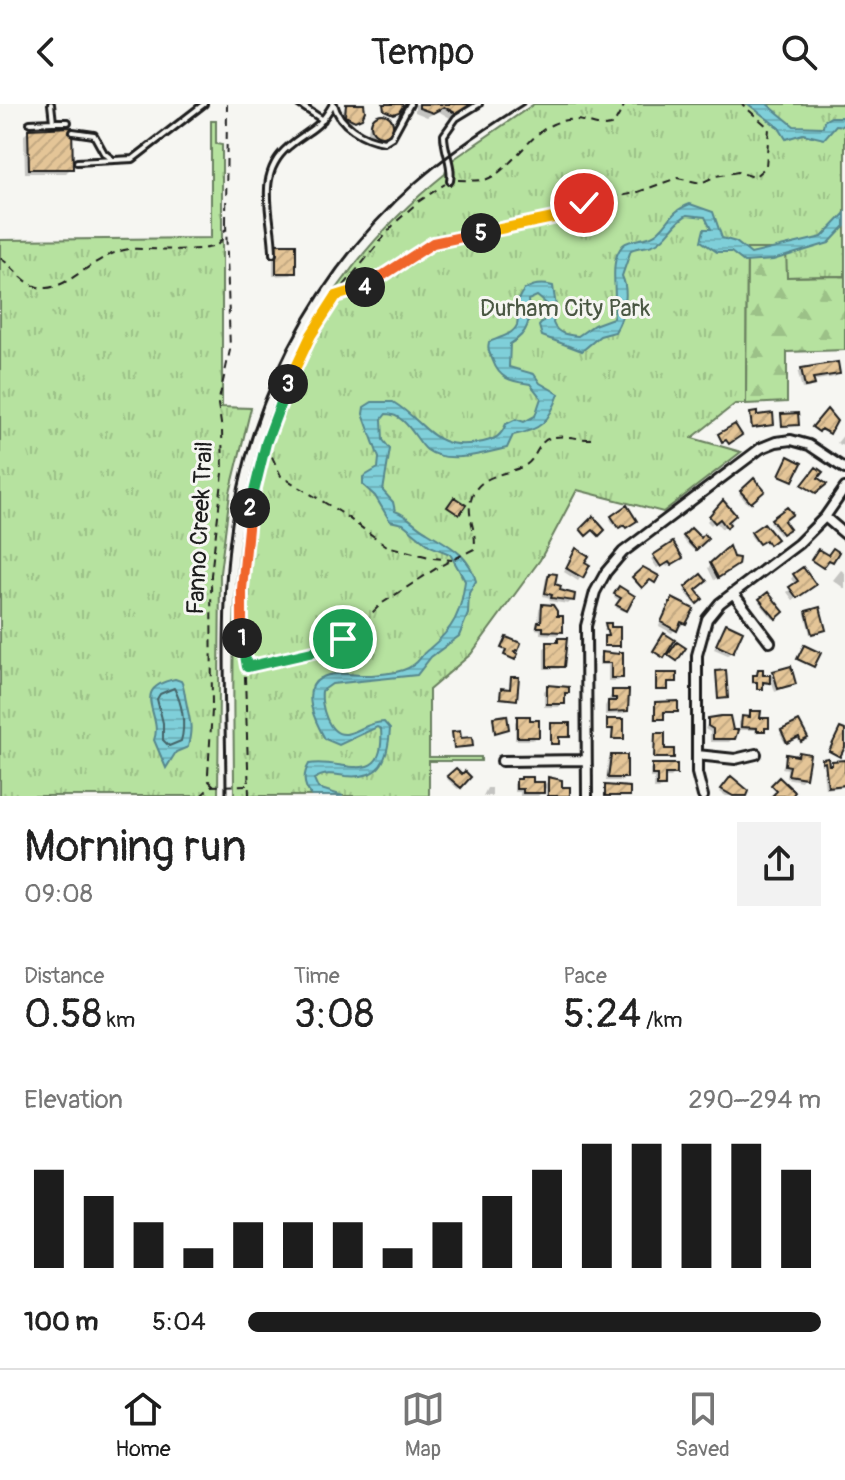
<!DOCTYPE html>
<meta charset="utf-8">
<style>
body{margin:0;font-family:Pangolin,sans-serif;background:#f2f2f2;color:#222;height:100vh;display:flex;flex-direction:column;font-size:30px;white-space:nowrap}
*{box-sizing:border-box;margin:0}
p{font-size:26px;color:#767676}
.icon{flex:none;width:44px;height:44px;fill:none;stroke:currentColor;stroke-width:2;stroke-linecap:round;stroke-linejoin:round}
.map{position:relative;height:692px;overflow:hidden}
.sheet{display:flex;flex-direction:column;background:#fff;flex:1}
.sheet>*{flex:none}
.pin{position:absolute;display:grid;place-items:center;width:68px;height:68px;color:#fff;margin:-34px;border:4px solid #fff;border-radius:50%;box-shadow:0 2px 8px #0007}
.km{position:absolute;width:40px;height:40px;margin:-20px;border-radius:50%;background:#222;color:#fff;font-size:22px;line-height:40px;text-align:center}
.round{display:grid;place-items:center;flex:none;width:84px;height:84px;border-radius:0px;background:#f2f2f2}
.overview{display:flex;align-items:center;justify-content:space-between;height:136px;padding:0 24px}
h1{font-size:44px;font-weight:600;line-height:60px}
.stats{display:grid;grid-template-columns:repeat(3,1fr);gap:12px;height:136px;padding:8px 24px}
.stats div{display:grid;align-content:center}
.stats b{font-size:40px;font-weight:600}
.stats small{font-size:22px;font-weight:400}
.stats p{font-size:22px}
.chart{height:224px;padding:16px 24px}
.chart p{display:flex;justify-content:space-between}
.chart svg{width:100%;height:144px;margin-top:8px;stroke:#1c1c1c;stroke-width:6}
ul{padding:0 24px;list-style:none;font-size:26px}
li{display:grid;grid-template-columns:128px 96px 1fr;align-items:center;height:60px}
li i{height:20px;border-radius:10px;background:#1c1c1c}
header{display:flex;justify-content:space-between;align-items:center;height:104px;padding:0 24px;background:#fff;font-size:36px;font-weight:600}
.tabs{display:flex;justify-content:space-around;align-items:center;height:112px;border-top:2px solid #e0e0e0;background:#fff;font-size:22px;color:#767676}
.tabs a{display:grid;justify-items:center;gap:4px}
.tabs .selected{color:#1c1c1c}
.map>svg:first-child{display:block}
.grass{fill:url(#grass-tufts);stroke:#697f5e;stroke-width:2}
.forest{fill:url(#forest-firs);stroke:#697f5e;stroke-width:2}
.water{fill:url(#water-rules);stroke:#57878d;stroke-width:2}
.shadow{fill:#0003}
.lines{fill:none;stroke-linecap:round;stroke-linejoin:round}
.shore{stroke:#446468;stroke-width:2}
.building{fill:url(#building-hatch);stroke:#1c1c1c;stroke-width:2}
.lane-casing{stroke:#1c1c1c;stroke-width:10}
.street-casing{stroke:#1c1c1c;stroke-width:14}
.path{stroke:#1c1c1c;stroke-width:2;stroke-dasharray:8 6;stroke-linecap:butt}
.lane{stroke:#f6f6f2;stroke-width:4}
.street{stroke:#f6f6f2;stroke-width:8}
.rail{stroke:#1c1c1c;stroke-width:3}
.split-1-casing{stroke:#fff;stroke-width:16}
.split-2-casing{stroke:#fff;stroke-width:16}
.split-3-casing{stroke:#fff;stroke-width:16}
.split-4-casing{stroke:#fff;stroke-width:16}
.split-5-casing{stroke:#fff;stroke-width:16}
.split-6-casing{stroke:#fff;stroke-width:16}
.split-1{stroke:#22a559;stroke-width:10}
.split-2{stroke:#f0652b;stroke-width:10}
.split-3{stroke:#22a559;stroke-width:10}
.split-4{stroke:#f5b400;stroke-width:10}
.split-5{stroke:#f0652b;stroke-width:10}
.split-6{stroke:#f5b400;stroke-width:10}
.labels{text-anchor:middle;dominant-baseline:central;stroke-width:6;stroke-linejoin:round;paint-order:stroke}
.park-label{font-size:24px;fill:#4a5743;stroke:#f6f6f2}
.street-label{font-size:24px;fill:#1c1c1c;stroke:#f6f6f2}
</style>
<header><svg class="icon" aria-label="back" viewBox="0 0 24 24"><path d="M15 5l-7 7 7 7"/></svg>Tempo<svg class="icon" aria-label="search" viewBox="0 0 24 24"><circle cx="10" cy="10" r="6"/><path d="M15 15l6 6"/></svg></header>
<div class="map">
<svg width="845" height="692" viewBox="0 0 845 692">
<defs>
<pattern id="grass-tufts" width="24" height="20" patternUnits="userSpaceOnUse" patternTransform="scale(2)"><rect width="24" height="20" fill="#b6e29f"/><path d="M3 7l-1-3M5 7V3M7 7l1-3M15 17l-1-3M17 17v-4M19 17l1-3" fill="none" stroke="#9cc188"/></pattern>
<pattern id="forest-firs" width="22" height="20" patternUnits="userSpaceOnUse" patternTransform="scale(2)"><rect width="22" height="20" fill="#b6e29f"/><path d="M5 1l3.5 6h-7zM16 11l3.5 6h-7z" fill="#9cc188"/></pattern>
<pattern id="water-rules" width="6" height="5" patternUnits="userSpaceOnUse" patternTransform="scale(2)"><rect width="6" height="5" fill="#7fcfd9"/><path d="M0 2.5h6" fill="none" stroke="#6db1ba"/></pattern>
<pattern id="building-hatch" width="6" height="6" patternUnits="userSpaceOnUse" patternTransform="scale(2)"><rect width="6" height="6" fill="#e4c597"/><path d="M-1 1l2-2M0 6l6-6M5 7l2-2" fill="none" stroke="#c3a982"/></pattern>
</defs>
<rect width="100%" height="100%" fill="#f6f6f2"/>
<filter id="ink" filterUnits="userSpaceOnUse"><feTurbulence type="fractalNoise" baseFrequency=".0125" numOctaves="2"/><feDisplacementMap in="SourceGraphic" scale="16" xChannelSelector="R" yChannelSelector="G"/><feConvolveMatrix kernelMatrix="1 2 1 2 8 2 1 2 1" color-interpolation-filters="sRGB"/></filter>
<g filter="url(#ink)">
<path class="grass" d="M534 0H845V172L786 173 747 145 746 300H735L692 334 741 348 663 408 577 386 540 456 471 550 429 586V653H481V657H429V692H234C234 605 230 517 241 431 258 288 334 159 445 70L448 59Z
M211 17H216V40L222 41V303L251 304 230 389 220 469 218 692H0V136L211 134Z"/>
<path class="forest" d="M747 145H786L787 173 845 172V246L787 248V298L746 300Z"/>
<path class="water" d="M748 0H767L794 22 823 23 824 17 831 13H844L845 22 836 21 824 35 803 30 786 35 779 24Z
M690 100 713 108 722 134 736 138 751 150 822 133 845 109V122L829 139 773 156 744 158 731 148H717L701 137 704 125H711L705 113 687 111C674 118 669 132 657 139 649 144 640 142 631 146L622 172C630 189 624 213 615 228L600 232 582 247 542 232 539 222 544 216 548 201 537 192 528 196C530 217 530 228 510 240L509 263 534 270 540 279 559 290C549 318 541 326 513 331L507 344C485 349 447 361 427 346 415 336 407 310 386 310L382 315 383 336 390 345 383 387 393 398 395 407C409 412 414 421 427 428 448 441 469 450 476 477L469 489 468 510 459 532 431 553 417 571 332 580 322 587C320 600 328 632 346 630 359 628 368 618 384 618L390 625C388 656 381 676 345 672 333 670 325 668 314 675L318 684 343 692H312C303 682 302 672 309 660 340 653 386 687 381 625L377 623 339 641 325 635C316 619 299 586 321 574 334 566 355 572 370 571 385 570 406 569 417 558 421 554 424 548 429 545 454 524 461 509 465 477L450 450 430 442 403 420 390 417 375 392 363 381V373L378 364 379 354 363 310 364 303 372 298H393C429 320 432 349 483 338 496 335 501 332 506 320L516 315 524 318 535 312 541 294 530 280C512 277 500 276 493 257 490 249 487 247 489 238 498 234 513 231 517 221 519 213 516 202 519 194 524 180 540 179 553 182L556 203 553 219C557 230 567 231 578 232L594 221 613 214C620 193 606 159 623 141 632 133 649 137 658 128 672 115 670 108 690 100Z
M175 575 181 577C185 584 184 589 186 597 190 619 193 620 188 643L176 648 166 664 154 636C164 611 128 585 175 575Z"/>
<path class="shadow" d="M348 0H360V13L350 19 345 17 341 9Z
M415 0H468L450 14 438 7 427 13 415 8Z
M382 12 390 19 387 28 377 34 371 32 368 27 369 21Z
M29 27 71 64 66 69H25L24 31Z
M277 142 294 168 291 171 273 172V145Z
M802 266 838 269 835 273 812 277V281L809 284 802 285 798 269Z
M751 311 772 320 750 325Z
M845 329V343L837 339Z
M754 377 762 387 748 400 739 390Z
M723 399 728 420 722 425 715 417 711 421 707 417Z
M787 405 782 417 787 424 779 431 770 418Z
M612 413 633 418 624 424 622 421 616 424 610 415Z
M764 421 774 435 766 441 763 436 757 440 750 431Z
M691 427 701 436 705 434 693 446 682 435Z
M728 446 732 464 714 476 708 464Z
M573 450 588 462 578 477 564 468Z
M654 452 677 457 667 463 665 459 657 464 651 455Z
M841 466 845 469V485L833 476Z
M550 471 552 482 572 496 568 500 549 497 550 494 543 492 546 474Z
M794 471 810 484 793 496 787 488 796 481 791 475Z
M701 473 693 487 700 495 695 500 684 487Z
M619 485 626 506 624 507 616 504 620 497 614 493Z
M768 491 782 508 773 515 759 498Z
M669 500 684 519 681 522 678 521 672 529 659 522Z
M542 502 561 527 557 531 540 530V526L535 525 538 520 539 506Z
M807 508 823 526 821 528 810 530 805 510Z
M606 521 618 541 616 543H603V536L607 534V527H604Z
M726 521 731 548 728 551 714 545Z
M559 536 562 562 559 565H544V544Z
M602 550 617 552 621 574 618 577H608V561H599V553Z
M758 567 761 573H769L774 569 794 580 775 588 771 575 766 580H761V584L756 586V580H752V575L756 573Z
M717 569 726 593 724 595 717 596Z
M548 583 567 588 559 603H544V587Z
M613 588 626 607 623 610 605 611V602Z
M655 600 676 607 662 609 660 616H653Z
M751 609 767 623 764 627 755 629V626H739V618Z
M518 614 537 632 533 636H515V618Z
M709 616 733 634 729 638H710V628L705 625Z
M608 617 622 635 620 636H611V626H606Z
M798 620 803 636 799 638 797 634 785 639 780 630Z
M656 631 663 647 672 653 671 655H653Z
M787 652H807L804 673 801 677 786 674 787 665 782 664Z
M611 653 625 674 621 677H606L608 656Z
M845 658V680L842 683 825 685 823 667 833 659Z
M653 662 675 669 671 673H663V681L659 685H654V674H650V665Z
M456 667 468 673 458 685 447 675Z
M731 675 743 692H726L720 688Z
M549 676 568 692H546V684L538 692H520V688H514V680L517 677 542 683Z
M487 684H492V692H483Z"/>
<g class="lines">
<path class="shore" d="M174 584C182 599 186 620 181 637L169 642 163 636V619L157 595 160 590Z"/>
</g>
<path class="building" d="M364 0 365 7 362 14 355 17 345 12 346 0Z
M383 0H402L403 2 399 8 393 10 384 6Z
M419 0H470V1L457 10 444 3 433 9 419 4Z
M371 21a11 11 0 1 1 22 0a11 11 0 1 1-22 0Z
M72 23 73 65H29L28 25Z
M276 140H296V169H276Z
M838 258 840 270 813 274 815 281 805 283 801 264Z
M827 305 837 317 830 330 821 325 819 328 812 323Z
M757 308V311L773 309 774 321 752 324 750 309Z
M798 309 799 321 782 322 781 310Z
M735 320 742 331 729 340 726 336 722 338 718 330Z
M788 352 802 359 793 377 779 371Z
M816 363 823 368 818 374 827 380 816 389 802 381Z
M754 374 765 387 751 399 740 387Z
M454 393 466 401 459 411 447 403Z
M723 396 736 411 728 418 730 420 727 424 720 415 715 419 709 412Z
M627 401 637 417 626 424 624 421 619 424 611 412Z
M787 403 793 410 784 417 790 425 782 430 771 415Z
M593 412 605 426 599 432 593 426 586 432 580 425Z
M764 419 777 435 769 441 766 436 759 440 751 428Z
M691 424 701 434 704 430 708 435 696 446 683 432Z
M673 438 683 454 671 461 669 458 661 463 653 451Z
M729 442 733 453 739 454 738 461 718 474 710 459Z
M576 444 589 452 585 458 590 461 583 474 566 464Z
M833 444 839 448 833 458 829 456 823 464 811 456 818 445 828 451Z
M643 463 659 472 655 479 650 476 642 484 632 473Z
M803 463 816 481 797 494 789 483 798 477 793 470Z
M549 469 557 470 555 480 561 482 560 486 575 490 574 497 551 494 552 491 545 489Z
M701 470 707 477 696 486 703 495 697 500 685 483Z
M619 482 635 492 627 507 616 501 621 494 614 490Z
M768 488 784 508 776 515 759 495Z
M672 494 694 505 686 520 681 518 677 527 661 518Z
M542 500 553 501 557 507V512H563V528L543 527V523H537L538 518H541Z
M820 503 826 526 812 530 806 507Z
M605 519H611V523H620V542H604V532H608Z
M726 519 743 527 733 549 716 541Z
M664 529 675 536 664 554 653 547Z
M506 533 521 539 518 547 516 546 514 548 518 550 515 556 504 551 506 546 501 544Z
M558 534H567L564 563H547V538H558Z
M677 538 686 544 677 557 668 551Z
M804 541 821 549 814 563 797 555Z
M601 548 619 550V548H623V574H611V559H601Z
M791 562 796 580 778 585 773 567Z
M758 565H763V571H770V579L763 578V585H757V578H753V571H757Z
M726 566 728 594 718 595 716 567Z
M656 569H677V578H668V586H656Z
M511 573H519L517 596 500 594 501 584 510 585Z
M547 581 569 583V589H565V600H547Z
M612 586H629L628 607 608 608V597H616V594H612Z
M678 597V608H664V615H655V598Z
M750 607H761L760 614H769V624H765V627H757V624L741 623 742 612 750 613Z
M507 611 509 625 495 629 493 613Z
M517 612H530V616H539V633H517Z
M721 612H730L733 626H738L735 635H713V625L708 622V614Z
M607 615H624V635H612L613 625H607Z
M799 617 808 634 801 638 799 633 787 639 781 626Z
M551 619H570V633H559V640H551Z
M840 624 845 626V643L840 653 829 647Z
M460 627 461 634 472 633 473 642 454 644 452 628Z
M655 629H665V645H674V654H654Z
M799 648 810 650 806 674 788 671 790 662 785 661 786 650 798 652Z
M611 651H627V674H608Z
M828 654 829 661H832V657L845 656V681L828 683 825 658 822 659V655Z
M652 660H677V670H665V682H657V671H652Z
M456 664 462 670 465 667 471 673 461 684 447 672Z
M731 672 749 687 747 692H733L721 685Z
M521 673H533V678H544V689H523V685H516V675H521Z
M548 673 562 676V683H570V692H548Z
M779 673 795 688 792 692H772L777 687 771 681Z
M605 681 630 683V692H605Z"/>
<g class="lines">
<defs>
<path id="lane" d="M51 0 53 18H68
M299 0 323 16
M334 0C339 21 363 35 384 38L392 33 410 0
M30 19 53 18
M73 28 94 31 104 49 113 56
M77 58 133 55 204 0
M450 77C453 60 444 48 444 31L456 14 479 0
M273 150C273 113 254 72 288 43 310 24 317 28 333 0"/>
<path id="street" d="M825 413 845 430
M733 489 770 538
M697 651 735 655 756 650
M502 657 586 656
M587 692 586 522 595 488 606 468 623 448 761 344 776 338 791 336 809 341 845 365
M703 692 697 669V551L707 515 720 499 798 440 825 413 845 384"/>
</defs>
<use href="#lane" class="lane-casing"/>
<use href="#street" class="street-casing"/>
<path class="path" d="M458 76C466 76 476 77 484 76 507 71 529 30 553 20 583 7 593 28 614 20L625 0
M226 119 227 0
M0 154C15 163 26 185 46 184 73 182 96 149 130 145 148 144 204 149 217 141 222 137 224 131 225 125
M337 192 378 177 414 151 439 137 553 114 579 100 635 89 677 74 701 79 716 72 738 68 754 73 766 63 769 24 742 0
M266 340 281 372 340 408 387 442 433 454 452 456
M248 563 326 545 336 540 350 531 381 500 440 462 474 445C478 428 466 413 471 396 478 369 506 372 526 361 537 354 538 337 550 334 564 330 580 336 594 335
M214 682 209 677 208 670 212 606 211 471 223 369 222 326 218 300 230 246 226 119
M201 692 211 682 248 681
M249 692 242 485 249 408 266 339 296 262 311 231 341 185 396 118 418 98 445 80"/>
<use href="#lane" class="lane"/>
<use href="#street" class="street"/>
<path class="rail" d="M226 692C226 610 220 525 229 443 244 303 311 172 416 78 449 49 486 24 524 0"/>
</g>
</g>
<g class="lines" filter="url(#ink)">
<defs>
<path id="split-1" d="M242 534 247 563 326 545 343 535"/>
<path id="split-2" d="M242 534V485L250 404"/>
<path id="split-3" d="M250 404 266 339 288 280"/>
<path id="split-4" d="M288 280 311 231 336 192 365 183"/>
<path id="split-5" d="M365 183 433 139 481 129"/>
<path id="split-6" d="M481 129 553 114 584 99"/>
</defs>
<use href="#split-1" class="split-1-casing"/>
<use href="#split-2" class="split-2-casing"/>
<use href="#split-3" class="split-3-casing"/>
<use href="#split-4" class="split-4-casing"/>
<use href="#split-5" class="split-5-casing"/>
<use href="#split-6" class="split-6-casing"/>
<use href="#split-1" class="split-1"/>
<use href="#split-2" class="split-2"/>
<use href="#split-3" class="split-3"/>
<use href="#split-4" class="split-4"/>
<use href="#split-5" class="split-5"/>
<use href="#split-6" class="split-6"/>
</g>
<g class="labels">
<g class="park-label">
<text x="565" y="204">Durham City Park</text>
</g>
<g class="street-label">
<text transform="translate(200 424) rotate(-87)">Fanno Creek Trail</text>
</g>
</g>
</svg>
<div class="pin" style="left:343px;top:535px;background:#1e9e55"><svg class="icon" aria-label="arrive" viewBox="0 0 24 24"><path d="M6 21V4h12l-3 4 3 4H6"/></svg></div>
<div class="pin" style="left:584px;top:99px;background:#d93025"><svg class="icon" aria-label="check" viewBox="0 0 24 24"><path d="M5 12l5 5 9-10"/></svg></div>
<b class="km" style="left:242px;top:534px">1</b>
<b class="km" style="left:250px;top:404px">2</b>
<b class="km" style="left:288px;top:280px">3</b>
<b class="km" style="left:365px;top:183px">4</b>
<b class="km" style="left:481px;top:129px">5</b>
</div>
<section class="sheet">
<div class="overview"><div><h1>Morning run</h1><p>09:08</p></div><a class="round"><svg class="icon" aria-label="share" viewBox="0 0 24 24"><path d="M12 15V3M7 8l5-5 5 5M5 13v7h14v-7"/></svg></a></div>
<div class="stats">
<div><p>Distance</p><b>0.58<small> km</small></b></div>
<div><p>Time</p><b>3:08</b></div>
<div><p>Pace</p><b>5:24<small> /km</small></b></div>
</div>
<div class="chart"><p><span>Elevation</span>290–294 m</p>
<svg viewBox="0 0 160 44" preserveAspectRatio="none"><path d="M5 44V14M15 44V22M25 44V30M35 44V38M45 44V30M55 44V30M65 44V30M75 44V38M85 44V30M95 44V22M105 44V14M115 44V6M125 44V6M135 44V6M145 44V6M155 44V14"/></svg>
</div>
<ul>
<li><b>100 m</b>5:04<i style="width:100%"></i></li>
</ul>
</section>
<nav class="tabs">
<a class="selected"><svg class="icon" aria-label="home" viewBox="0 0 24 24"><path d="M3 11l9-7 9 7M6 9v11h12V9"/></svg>Home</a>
<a><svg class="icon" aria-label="map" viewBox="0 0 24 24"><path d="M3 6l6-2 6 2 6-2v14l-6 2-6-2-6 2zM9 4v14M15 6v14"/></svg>Map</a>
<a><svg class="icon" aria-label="saved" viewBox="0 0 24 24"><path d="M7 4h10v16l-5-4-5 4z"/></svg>Saved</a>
</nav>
